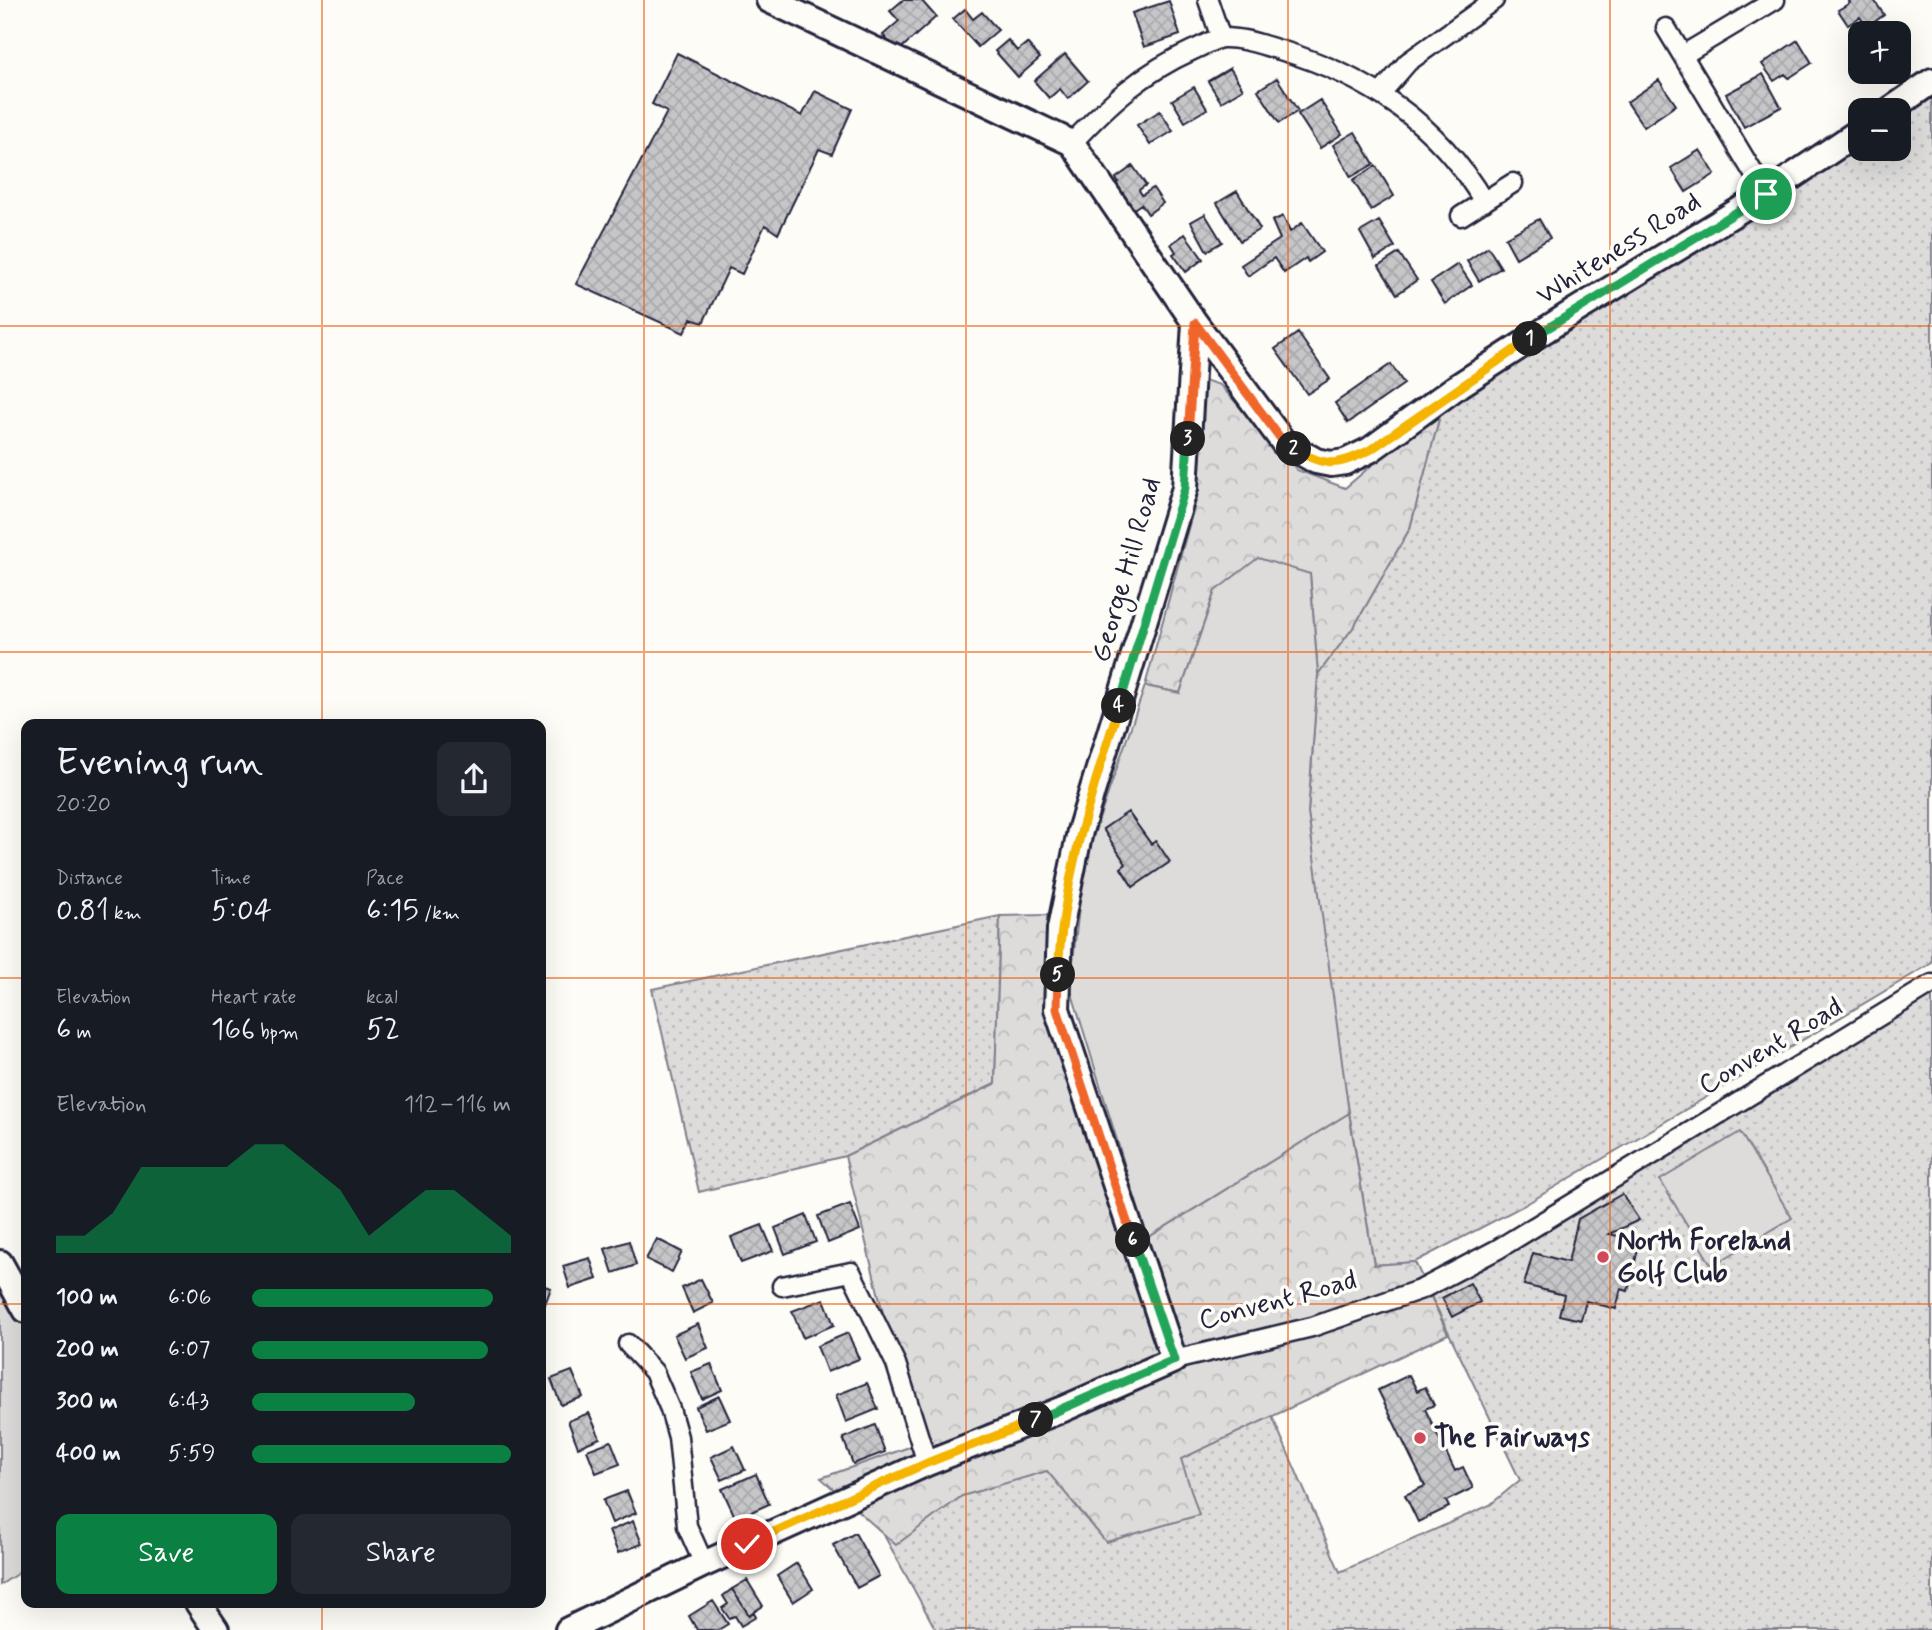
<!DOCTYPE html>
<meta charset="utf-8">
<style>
body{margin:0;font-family:Mynerve,sans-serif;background:#242831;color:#f1f3f6;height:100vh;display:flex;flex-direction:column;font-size:26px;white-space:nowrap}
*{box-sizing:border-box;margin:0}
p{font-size:23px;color:#9ea1a6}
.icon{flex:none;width:38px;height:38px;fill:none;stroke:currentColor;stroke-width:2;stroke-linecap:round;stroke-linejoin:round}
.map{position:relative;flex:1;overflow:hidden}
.panel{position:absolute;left:21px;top:719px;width:525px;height:889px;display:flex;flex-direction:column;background:#171b24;border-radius:14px;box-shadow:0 7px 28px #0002}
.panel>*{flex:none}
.fabs{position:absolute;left:1848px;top:21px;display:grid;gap:14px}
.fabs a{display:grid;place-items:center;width:63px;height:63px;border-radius:14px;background:#171b24;box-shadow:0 7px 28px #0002;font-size:35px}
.pin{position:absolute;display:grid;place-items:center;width:60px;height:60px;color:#fff;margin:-30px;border:4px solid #fff;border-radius:50%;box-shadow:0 2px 7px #0007}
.km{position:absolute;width:35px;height:35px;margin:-18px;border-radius:50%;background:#222;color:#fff;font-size:19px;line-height:35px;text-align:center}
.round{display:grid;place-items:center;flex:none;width:74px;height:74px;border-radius:14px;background:#242831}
.overview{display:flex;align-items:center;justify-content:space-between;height:119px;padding:0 35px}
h1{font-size:38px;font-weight:600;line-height:52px}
.metrics{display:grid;grid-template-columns:repeat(3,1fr);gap:10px;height:119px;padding:7px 35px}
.metrics div{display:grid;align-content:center}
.metrics b{font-size:30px;font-weight:600}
.metrics small{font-size:19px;font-weight:400}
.metrics p{font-size:19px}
.chart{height:196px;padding:14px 35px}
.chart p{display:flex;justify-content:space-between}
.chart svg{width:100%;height:126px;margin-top:7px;fill:#0b8043;opacity:.7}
.button{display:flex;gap:14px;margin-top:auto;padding:14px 35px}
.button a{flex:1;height:80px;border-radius:14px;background:#0b8043;color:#fff;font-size:28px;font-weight:600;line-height:80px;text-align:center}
.button a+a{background:#242831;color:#f1f3f6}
ul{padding:0 35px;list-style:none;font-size:23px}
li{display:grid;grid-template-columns:112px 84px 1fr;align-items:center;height:52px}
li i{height:18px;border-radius:9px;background:#0b8043}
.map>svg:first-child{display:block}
.grass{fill:url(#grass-dots);stroke:#807f8b;stroke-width:2}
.forest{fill:url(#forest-crowns);stroke:#807f8b;stroke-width:2}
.garden{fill:#dddcdb;stroke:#807f8b;stroke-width:2;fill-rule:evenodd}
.building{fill:url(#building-cross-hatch);stroke:#22223b;stroke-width:2}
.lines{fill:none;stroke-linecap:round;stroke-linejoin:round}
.street-casing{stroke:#22223b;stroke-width:23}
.secondary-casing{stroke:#22223b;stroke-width:30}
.street{stroke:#fdfcf7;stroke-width:18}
.secondary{stroke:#fdfcf7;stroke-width:24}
.split-1-casing{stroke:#fff;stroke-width:14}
.split-2-casing{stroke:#fff;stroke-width:14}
.split-3-casing{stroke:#fff;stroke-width:14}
.split-4-casing{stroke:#fff;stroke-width:14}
.split-5-casing{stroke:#fff;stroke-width:14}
.split-6-casing{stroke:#fff;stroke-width:14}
.split-7-casing{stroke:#fff;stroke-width:14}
.split-8-casing{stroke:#fff;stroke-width:14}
.split-1{stroke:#22a559;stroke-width:9}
.split-2{stroke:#f5b400;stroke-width:9}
.split-3{stroke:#f0652b;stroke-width:9}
.split-4{stroke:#22a559;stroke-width:9}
.split-5{stroke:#f5b400;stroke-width:9}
.split-6{stroke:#f0652b;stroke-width:9}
.split-7{stroke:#22a559;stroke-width:9}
.split-8{stroke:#f5b400;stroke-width:9}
.grid{fill:none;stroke:#e8590c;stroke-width:2;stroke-opacity:0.55}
.poi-dot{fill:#d1495b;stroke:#fdfcf7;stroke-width:2.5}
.labels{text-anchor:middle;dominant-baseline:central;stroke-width:7;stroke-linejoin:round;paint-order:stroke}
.street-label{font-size:28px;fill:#22223b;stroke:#fdfcf7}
.poi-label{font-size:28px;font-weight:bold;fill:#22223b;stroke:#fdfcf7;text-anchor:start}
</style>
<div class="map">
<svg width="1932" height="1630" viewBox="0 0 1932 1630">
<defs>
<pattern id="grass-dots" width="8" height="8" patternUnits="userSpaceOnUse" patternTransform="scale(1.75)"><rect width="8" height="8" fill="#dddcdb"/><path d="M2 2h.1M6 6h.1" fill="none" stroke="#bdbcbd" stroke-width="1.8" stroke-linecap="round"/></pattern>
<pattern id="forest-crowns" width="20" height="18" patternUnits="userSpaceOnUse" patternTransform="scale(1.75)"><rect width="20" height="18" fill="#dddcdb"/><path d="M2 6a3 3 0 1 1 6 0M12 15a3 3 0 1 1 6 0" fill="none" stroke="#bdbcbd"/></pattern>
<pattern id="building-cross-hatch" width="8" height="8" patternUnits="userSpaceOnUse" patternTransform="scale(1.75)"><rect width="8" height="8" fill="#c6c6c8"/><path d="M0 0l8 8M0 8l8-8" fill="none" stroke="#aaaaad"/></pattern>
</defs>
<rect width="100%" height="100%" fill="#fdfcf7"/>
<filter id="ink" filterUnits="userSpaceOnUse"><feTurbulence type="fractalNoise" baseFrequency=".0143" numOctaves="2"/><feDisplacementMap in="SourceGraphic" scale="14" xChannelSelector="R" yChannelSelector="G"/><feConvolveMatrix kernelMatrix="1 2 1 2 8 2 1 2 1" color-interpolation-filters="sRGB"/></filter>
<g filter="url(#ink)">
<path class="grass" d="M1932 88V963L1523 1206 1415 1262 1374 1265 1336 1032 1308 813 1318 674 1355 625 1410 528 1443 404 1571 318 1629 294 1860 137V149H1899V111Z
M1000 916 995 1084 845 1156 699 1192 652 989Z
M1932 990V1630H936L868 1506 917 1474 1180 1459 1272 1416 1340 1572 1490 1505 1520 1480 1430 1294Z"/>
<path class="forest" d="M1204 380 1220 385 1297 470 1345 488 1443 404 1410 528 1355 625 1318 674 1310 574 1215 591 1180 693 1145 686 1197 496Z
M1047 915 1051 1017 1128 1250 1349 1113 1374 1265 1415 1262 1448 1334 1181 1459 1199 1515 1106 1542 1047 1471 962 1496 896 1545 821 1478 915 1445 845 1156 995 1084 1000 916Z"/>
<path class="garden" d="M1258 558 1310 574 1318 674 1308 813 1349 1113 1147 1238 1070 987 1084 863 1145 686 1180 693 1215 591ZM1128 812 1151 844 1156 842 1133 887 1121 869 1126 864 1103 829Z
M1740 1132 1792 1218 1712 1266 1660 1180Z
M5 1285 26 1324V1568L0 1585V1287Z"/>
<path class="building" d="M903 0H921L936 17 897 52 883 35 899 21 890 11Z
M1848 0H1874L1884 15 1867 27 1860 17 1848 25 1838 10 1850 3Z
M1169 1 1180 35 1144 47 1132 13Z
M965 9 973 19 982 12 998 30 978 47 953 19Z
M1008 40 1017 51 1027 43 1040 58 1018 77 995 51Z
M1798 40 1812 63 1789 78 1785 74 1774 81 1762 64Z
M677 53 802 116 815 91 852 109 832 154 819 149 778 234 765 225 742 274 729 268 703 323 691 319 684 333 576 284 667 112 652 104Z
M1065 54 1088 81 1068 99 1060 89 1049 98 1034 81Z
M1230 68 1243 89 1221 102 1208 81Z
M1763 74 1781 107 1744 127 1726 94Z
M1277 78 1298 111 1279 123 1258 90Z
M1659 80 1676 105 1644 127 1627 102Z
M1194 87 1207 109 1185 122 1172 100Z
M1320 100 1342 134 1320 148 1298 114Z
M1160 111 1173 131 1150 145 1137 125Z
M1355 132 1374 164 1351 177 1333 145Z
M1700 150 1715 174 1686 192 1671 168Z
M1133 166 1146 185 1139 190 1142 195 1153 188 1163 203 1148 214 1141 204 1129 212 1111 186 1118 182 1116 178Z
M1376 166 1394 196 1371 210 1353 180Z
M1237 191 1260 229 1240 241 1217 203Z
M1205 214 1222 242 1207 251 1191 222Z
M1283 216 1290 232 1302 223 1322 252 1308 262 1306 258 1284 273 1274 258 1248 276 1241 265 1280 239 1272 221Z
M1539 219 1550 238 1516 258 1505 238Z
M1379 221 1395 247 1375 259 1360 232Z
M1185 234 1203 259 1186 272 1173 254 1176 252 1171 244Z
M1488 247 1501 268 1479 281 1467 261Z
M1399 253 1417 280 1397 294 1379 266Z
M1458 264 1472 285 1445 304 1431 282Z
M1298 333 1330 379 1307 394 1275 349Z
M1391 364 1404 384 1348 423 1335 403Z
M1128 812 1151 844 1156 841 1170 862 1133 887 1121 868 1126 864 1103 829Z
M1622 1194 1639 1220 1609 1234 1640 1241 1628 1291 1621 1289 1616 1309 1586 1301 1581 1320 1559 1315 1564 1295 1524 1285 1533 1253 1568 1262 1578 1219Z
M850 1204 860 1230 828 1243 818 1216Z
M806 1215 816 1242 785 1254 775 1228Z
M762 1225 773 1251 741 1263 731 1237Z
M657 1239 682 1252 672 1272 646 1259Z
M629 1241 636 1265 613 1273 605 1249Z
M590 1258 597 1279 570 1288 563 1266Z
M701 1279 713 1303 693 1313 682 1288Z
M1470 1283 1480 1302 1452 1317 1442 1298Z
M541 1285 551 1288 541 1315Z
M824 1299 834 1325 803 1338 792 1311Z
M698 1324 708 1348 685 1358 674 1335Z
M848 1333 859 1359 827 1372 817 1346Z
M711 1364 722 1390 702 1399 691 1372Z
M572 1371 583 1397 561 1405 551 1379Z
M1409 1375 1417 1391 1425 1387 1434 1405 1425 1409 1455 1471 1463 1467 1473 1488 1446 1501 1449 1507 1418 1522 1405 1495 1425 1486 1378 1390Z
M867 1383 878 1409 846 1422 836 1395Z
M719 1396 730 1420 706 1430 696 1407Z
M589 1413 600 1438 578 1447 568 1421Z
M875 1425 885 1452 853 1464 843 1438Z
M611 1441 620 1464 596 1473 587 1450Z
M734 1446 745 1470 722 1480 711 1457Z
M756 1474 769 1504 736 1519 722 1489Z
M627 1491 636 1513 612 1523 603 1500Z
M633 1521 642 1544 618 1553 609 1531Z
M855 1533 879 1576 857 1588 833 1545Z
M797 1563 813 1589 793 1602 777 1576Z
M747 1580 763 1606 749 1615 732 1589Z
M732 1589 749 1615 753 1612 756 1617 741 1626 735 1616 729 1618 722 1608 728 1604 723 1596Z
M713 1601 728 1624 718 1630H697L689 1616Z"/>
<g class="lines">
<defs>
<path id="street" d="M1208 0 1221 38
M1666 28 1766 194
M1683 55 1775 0
M1382 92 1408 62 1494 0
M1072 143C1109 103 1142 73 1193 50 1201 47 1213 39 1222 38 1241 37 1262 45 1280 50 1367 76 1437 122 1484 202
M1461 216 1513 183
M782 1286 851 1272 896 1364 927 1463
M628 1344 654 1372 670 1409 678 1437 687 1526 704 1564
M1174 1360 1312 1327 1422 1289 1498 1249 1932 984"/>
<path id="secondary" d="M769 0 1072 143 1195 323 1284 443 1316 461 1331 464 1345 462 1370 450 1455 388 1570 314 1766 194 1860 131
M1890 110 1932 81
M0 1263 26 1310
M198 1603 216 1630
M568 1630 704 1564 927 1463 1063 1409 1174 1360 1057 1009 1060 929 1080 831 1185 488 1195 323"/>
</defs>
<use href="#street" class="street-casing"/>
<use href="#secondary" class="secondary-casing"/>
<use href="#street" class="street"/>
<use href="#secondary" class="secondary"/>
</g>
</g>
<g class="lines" filter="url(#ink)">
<defs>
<path id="split-1" d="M1530 339 1766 194"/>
<path id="split-2" d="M1294 449C1327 468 1337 466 1370 450L1530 339"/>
<path id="split-3" d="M1188 439 1195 323 1284 443 1294 449"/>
<path id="split-4" d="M1119 706 1185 488 1188 439"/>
<path id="split-5" d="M1058 975C1062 882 1091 794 1119 706"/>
<path id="split-6" d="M1058 975 1057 1009 1133 1240"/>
<path id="split-7" d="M1036 1420 1174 1360 1133 1240"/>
<path id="split-8" d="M747 1544 927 1463 1036 1420"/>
</defs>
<use href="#split-1" class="split-1-casing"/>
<use href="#split-2" class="split-2-casing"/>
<use href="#split-3" class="split-3-casing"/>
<use href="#split-4" class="split-4-casing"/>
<use href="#split-5" class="split-5-casing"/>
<use href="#split-6" class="split-6-casing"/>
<use href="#split-7" class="split-7-casing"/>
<use href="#split-8" class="split-8-casing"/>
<use href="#split-1" class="split-1"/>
<use href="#split-2" class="split-2"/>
<use href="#split-3" class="split-3"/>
<use href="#split-4" class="split-4"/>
<use href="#split-5" class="split-5"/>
<use href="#split-6" class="split-6"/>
<use href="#split-7" class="split-7"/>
<use href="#split-8" class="split-8"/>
</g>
<path class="grid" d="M322 0V724M644 0V1630M966 0V1630M1288 0V1630M1610 0V1630M0 326H1932M0 652H1932M0 978H26M541 978H1932M0 1304H26M541 1304H1932M322 1603V1630"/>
<g class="poi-dot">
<circle cx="1603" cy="1257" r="7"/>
<circle cx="1420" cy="1438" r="7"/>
</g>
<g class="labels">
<g class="street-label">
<text transform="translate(1619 249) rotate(-32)">Whiteness Road</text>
<text transform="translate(1127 570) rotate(-74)">George Hill Road</text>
<text transform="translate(1771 1047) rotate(-31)">Convent Road</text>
<text transform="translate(1278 1301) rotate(-15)">Convent Road</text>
</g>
<g class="poi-label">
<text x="1617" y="1241">North Foreland<tspan x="1617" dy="32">Golf Club</tspan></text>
<text x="1434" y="1438">The Fairways</text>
</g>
</g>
</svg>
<div class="fabs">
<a>+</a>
<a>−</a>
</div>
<div class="pin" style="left:1766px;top:194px;background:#1e9e55"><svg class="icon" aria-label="arrive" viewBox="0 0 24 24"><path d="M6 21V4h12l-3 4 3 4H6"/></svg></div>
<div class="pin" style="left:747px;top:1544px;background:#d93025"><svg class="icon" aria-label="check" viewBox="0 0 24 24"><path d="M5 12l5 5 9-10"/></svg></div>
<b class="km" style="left:1530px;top:339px">1</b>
<b class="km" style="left:1294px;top:449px">2</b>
<b class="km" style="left:1188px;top:439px">3</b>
<b class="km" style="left:1119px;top:706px">4</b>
<b class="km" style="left:1058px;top:975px">5</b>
<b class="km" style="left:1133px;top:1240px">6</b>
<b class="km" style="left:1036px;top:1420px">7</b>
<section class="panel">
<div class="overview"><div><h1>Evening run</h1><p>20:20</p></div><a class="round"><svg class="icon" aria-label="share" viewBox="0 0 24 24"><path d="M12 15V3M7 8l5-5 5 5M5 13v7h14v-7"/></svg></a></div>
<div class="metrics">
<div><p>Distance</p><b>0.81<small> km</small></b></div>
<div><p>Time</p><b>5:04</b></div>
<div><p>Pace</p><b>6:15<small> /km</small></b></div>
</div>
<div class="metrics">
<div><p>Elevation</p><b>6<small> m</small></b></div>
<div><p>Heart rate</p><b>166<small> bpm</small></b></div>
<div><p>kcal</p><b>52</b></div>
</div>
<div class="chart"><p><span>Elevation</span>112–116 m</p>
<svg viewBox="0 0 160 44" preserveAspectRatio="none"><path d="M0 44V38L10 38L20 30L30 14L40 14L50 14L60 14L70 6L80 6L90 14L100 22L110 38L120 30L130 22L140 22L150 30L160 38V44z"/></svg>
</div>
<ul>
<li><b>100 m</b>6:06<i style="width:93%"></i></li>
<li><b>200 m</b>6:07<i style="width:91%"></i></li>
<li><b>300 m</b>6:43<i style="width:63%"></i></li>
<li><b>400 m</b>5:59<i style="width:100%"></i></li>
</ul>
<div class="button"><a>Save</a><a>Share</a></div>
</section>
</div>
